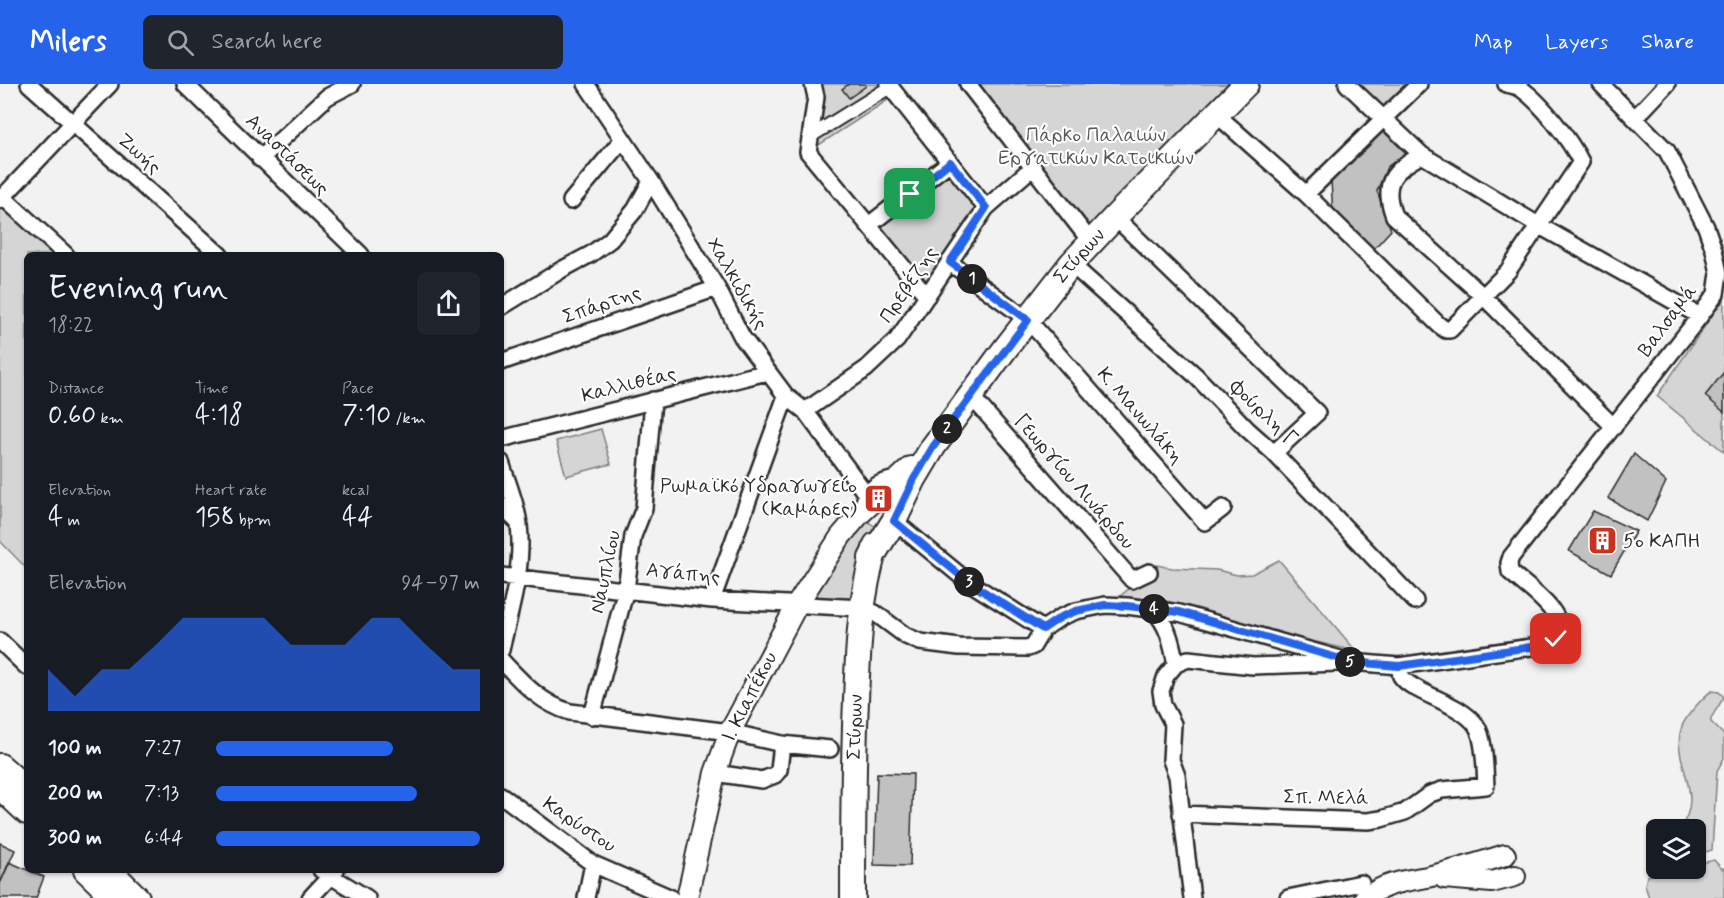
<!DOCTYPE html>
<meta charset="utf-8">
<style>
body{margin:0;font-family:Mynerve,sans-serif;background:#20242c;color:#f1f3f6;height:100vh;display:flex;flex-direction:column;font-size:22px;white-space:nowrap}
*{box-sizing:border-box;margin:0}
p{font-size:20px;color:#9ea1a6}
.icon{flex:none;width:33px;height:33px;fill:none;stroke:currentColor;stroke-width:2;stroke-linecap:round;stroke-linejoin:round}
.map{position:relative;flex:1;overflow:hidden}
.drawer{position:absolute;left:24px;top:168px;width:480px;height:621px;display:flex;flex-direction:column;background:#171b24;border-radius:9px;box-shadow:0 2px 4px #0004}
.drawer>*{flex:none}
.controls{position:absolute;left:1646px;top:735px;display:grid;gap:12px}
.controls a{display:grid;place-items:center;width:60px;height:60px;border-radius:9px;background:#171b24;box-shadow:0 2px 4px #0004;font-size:30px}
.pin{position:absolute;display:grid;place-items:center;width:51px;height:51px;color:#fff;margin:-26px;border-radius:12px;box-shadow:0 3px 9px #0006}
.km{position:absolute;width:30px;height:30px;margin:-15px;border-radius:50%;background:#222;color:#fff;font-size:16px;line-height:30px;text-align:center}
.round{display:grid;place-items:center;flex:none;width:63px;height:63px;border-radius:9px;background:#20242c}
.headline{display:flex;align-items:center;justify-content:space-between;height:102px;padding:0 24px}
h1{font-size:33px;font-weight:600;line-height:45px}
.figures{display:grid;grid-template-columns:repeat(3,1fr);gap:9px;height:102px;padding:6px 24px}
.figures div{display:grid;align-content:center}
.figures b{font-size:26px;font-weight:600}
.figures small{font-size:16px;font-weight:400}
.figures p{font-size:16px}
.chart{height:168px;padding:12px 24px}
.chart p{display:flex;justify-content:space-between}
.chart svg{width:100%;height:108px;margin-top:6px;fill:#2563eb;opacity:.7}
ul{padding:0 24px;list-style:none;font-size:20px}
li{display:grid;grid-template-columns:96px 72px 1fr;align-items:center;height:45px}
li i{height:15px;border-radius:8px;background:#2563eb}
header{display:flex;align-items:center;gap:36px;box-sizing:border-box;height:84px;padding:0 30px;background:#2563eb;color:#fff}
header strong{font-size:28px}
nav{display:flex;gap:33px;margin-inline-start:auto;font-size:21px}
.search{width:420px;height:54px;background:#20242c;display:flex;align-items:center;gap:15px;box-sizing:border-box;padding:0 21px;border-radius:9px;color:#9ea1a6;font-size:22px}
.map>svg:first-child{display:block}
.green{fill:#d5d5d5;stroke:#808080;stroke-width:1.5}
.building{fill:#c1c1c1;stroke:#2b2b2b;stroke-width:1.5}
.lines{fill:none;stroke-linecap:round;stroke-linejoin:round}
.pedestrian-casing{stroke:#2b2b2b;stroke-width:16}
.minor-casing{stroke:#2b2b2b;stroke-width:20}
.tertiary-casing{stroke:#2b2b2b;stroke-width:24}
.primary-casing{stroke:#2b2b2b;stroke-width:28}
.pedestrian{stroke:#fff;stroke-width:12}
.minor{stroke:#fff;stroke-width:15}
.tertiary{stroke:#fff;stroke-width:20}
.primary{stroke:#fff;stroke-width:24}
.route-casing{stroke:#fff;stroke-width:12}
.route{stroke:#2563eb;stroke-width:8}
.labels{text-anchor:middle;dominant-baseline:central;stroke-width:4.5;stroke-linejoin:round;paint-order:stroke}
.park-label{font-size:20px;fill:#565656;stroke:#fff}
.street-label{font-size:20px;fill:#2b2b2b;stroke:#fff}
.poi-label{font-size:20px;fill:#2b2b2b;stroke:#fff;text-anchor:end}
</style>
<header>
<strong>Milers</strong>
<div class="search"><svg class="icon" aria-label="search" viewBox="0 0 24 24"><circle cx="10" cy="10" r="6"/><path d="M15 15l6 6"/></svg>Search here</div>
<nav><a>Map</a><a>Layers</a><a>Share</a></nav>
</header>
<div class="map">
<svg width="1724" height="814" viewBox="0 0 1724 814">
<rect width="100%" height="100%" fill="#f2f2f2"/>
<filter id="ink" filterUnits="userSpaceOnUse"><feTurbulence type="fractalNoise" baseFrequency=".0167" numOctaves="2"/><feDisplacementMap in="SourceGraphic" scale="12" xChannelSelector="R" yChannelSelector="G"/><feConvolveMatrix kernelMatrix="1 2 1 2 8 2 1 2 1" color-interpolation-filters="sRGB"/></filter>
<g filter="url(#ink)">
<path class="green" d="M813 0H888L897 10 808 68Z
M968 0H1246L1091 158Z
M1347 0H1419L1383 33Z
M950 78 986 124 927 212 869 141Z
M0 116 66 171H27V485L0 457Z
M1724 214V368L1657 312Z
M601 345 611 380 566 392 556 357Z
M859 431 880 446 862 524 798 519Z
M1279 476 1356 567C1324 560 1293 553 1262 544 1214 529 1170 512 1118 514L1157 481 1172 484 1217 486 1237 491 1252 490Z
M1712 607 1719 608 1724 613 1711 634V638L1724 651V674L1717 687 1712 766 1695 771V746L1679 745C1708 710 1669 677 1682 642 1685 635 1690 629 1695 623 1700 618 1705 611 1712 607Z
M1714 776 1722 785 1724 784V814H1649L1645 801 1647 792 1680 785 1695 784V781Z"/>
<path class="building" d="M849 0H865L866 2 849 14 842 5Z
M1381 45 1406 69 1387 83 1377 107 1391 146 1371 168 1333 132 1331 96Z
M1724 288V328L1705 312Z
M1634 370 1666 398 1647 437 1608 414Z
M1593 427 1636 447 1611 490 1569 467Z
M877 689 913 690 910 782 874 781Z
M0 759 15 766 0 800Z
M9 778 44 793 36 814H0V800Z"/>
<g class="lines">
<defs>
<path id="pedestrian" d="M811 52 890 3"/>
<path id="minor" d="M29 0 220 171
M185 0 361 171
M586 0 651 97 717 204 742 253 786 312 805 327 866 410
M813 0 816 13 808 68 927 212
M888 0 986 124
M968 0 1091 158
M1347 0 1422 71 1538 141 1700 232
M1216 30 1306 110 1439 241 1446 246H1450L1508 187 1581 78C1570 56 1541 18 1520 4 1516 2 1511 1 1506 0
M1636 33 1667 0
M1422 71C1393 86 1381 99 1394 132L1484 213 1614 343
M260 75 327 13 352 0
M1306 110 1419 0
M3 113 66 171
M0 116 110 0
M571 117 623 55
M1115 133 1317 329 1274 369
M869 141 950 78
M949 178 1028 236 1205 438 1223 424
M1071 180 1195 291 1247 345 1274 369 1415 517
M501 223 561 186 591 170 610 156 635 126 651 97
M501 278 717 204
M971 312 1132 496 1149 488
M805 327 866 285 897 256 986 124 1033 83
M501 355 767 288
M501 378C507 398 517 420 519 441 524 483 510 526 501 566
M863 420C869 402 880 398 897 395
M501 422 519 439
M894 437 967 497 1043 545
M501 492 712 516 862 524 875 529 906 552 920 558 959 563 1028 564 1033 562 1043 545 1061 533 1076 527 1105 521 1127 522 1179 529 1351 578 1399 582 1545 561C1584 540 1529 505 1510 488L1509 479 1511 473 1700 232 1716 210 1719 189 1714 166 1706 143 1667 67 1601 0
M712 516 786 312
M1153 525C1169 543 1171 557 1176 580
M0 557 27 583
M501 576C522 598 540 619 570 628L730 648 782 660 779 686 775 691 762 696 715 689
M592 632 626 505 633 452 644 424 653 316
M782 660 830 665
M501 711 593 780 671 814
M1181 730 1368 737 1381 735 1405 728 1430 710 1442 706 1486 702C1485 686 1485 654 1476 641 1459 618 1412 609 1401 592 1400 589 1400 585 1399 582
M321 786 367 814
M310 814 336 786
M586 814 593 780
M1192 814 1177 692 1171 676 1173 640 1163 621 1161 607 1166 592 1176 580 1188 575 1253 582 1338 579
M1288 814 1361 799"/>
<path id="tertiary" d="M1444 794 1492 798 1515 792
M687 814 715 689 730 648 798 519 841 452 859 431 911 383
M1365 814C1385 799 1404 797 1427 793 1454 787 1480 779 1505 771"/>
<g id="primary">
<path id="s1" d="M871 474 894 437 914 395 933 363 1005 265 1071 180 1115 133 1246 0"/>
<path d="M0 682 27 706"/>
<path d="M0 703 27 728"/>
<path d="M86 786 115 814"/>
<path d="M109 786 137 814"/>
<path id="s2" d="M853 814C853 748 853 682 856 616 858 564 860 512 876 461"/>
</g>
</defs>
<use href="#pedestrian" class="pedestrian-casing"/>
<use href="#minor" class="minor-casing"/>
<use href="#tertiary" class="tertiary-casing"/>
<use href="#primary" class="primary-casing"/>
<use href="#pedestrian" class="pedestrian"/>
<use href="#minor" class="minor"/>
<use href="#tertiary" class="tertiary"/>
<use href="#primary" class="primary"/>
</g>
</g>
<g class="lines" filter="url(#ink)">
<defs>
<path id="route" d="M910 110 950 78 986 124 950 178 1028 236 933 363 914 395 894 437 967 497 1043 545 1061 533 1076 527 1105 521 1127 522 1179 528 1351 578 1399 582 1545 561 1556 555"/>
</defs>
<use href="#route" class="route-casing"/>
<use href="#route" class="route"/>
</g>
<defs>
<symbol id="building-square" viewBox="-11 -11 22 22"><rect x="-9" y="-9" width="18" height="18" rx="4" fill="#c8321e" stroke="#fff"/><path d="M-4-6H4V6H1V3H-1V6H-4ZM-2.5-4.3h1.7v1.8h-1.7ZM.8-4.3h1.7v1.8H.8ZM-2.5-1h1.7V.8h-1.7ZM.8-1h1.7V.8H.8Z" fill="#fff"/></symbol>
</defs>
<g fill-rule="evenodd">
<use href="#building-square" x="862" y="398" width="33" height="33"/>
<use href="#building-square" x="1586" y="440" width="33" height="33"/>
</g>
<g class="labels">
<g class="park-label">
<text x="1096" y="51">Πάρκο Παλαιών<tspan x="1096" dy="23">Εργατικών Κατοικιών</tspan></text>
</g>
<g class="street-label">
<text transform="translate(139 70) rotate(42)">Ζωής</text>
<text transform="translate(287 71) rotate(44)">Αναστάσεως</text>
<text stroke="none"><textPath href="#s1" startOffset="368">Στύρων</textPath></text>
<text transform="translate(737 200) rotate(60)">Χαλκιδικής</text>
<text transform="translate(909 201) rotate(-56)">Πρεβέζης</text>
<text transform="translate(602 221) rotate(-19)">Σπάρτης</text>
<text transform="translate(1668 237) rotate(-53)">Βαλσαμά</text>
<text transform="translate(629 301) rotate(-14)">Καλλιθέας</text>
<text transform="translate(1263 329) rotate(44)">Φούρλη Γ</text>
<text transform="translate(1140 332) rotate(49)">Κ. Μανωλάκη</text>
<text transform="translate(1074 398) rotate(49)">Γεωργίου Λινάρδου</text>
<text transform="translate(606 488) rotate(-78)">Ναυπλίου</text>
<text transform="translate(683 490) rotate(6)">Αγάπης</text>
<text transform="translate(750 613) rotate(-63)">Ι. Κιαπέκου</text>
<text stroke="none"><textPath href="#s2" startOffset="171">Στύρων</textPath></text>
<text transform="translate(1326 714) rotate(1)">Σπ. Μελά</text>
<text transform="translate(579 741) rotate(34)">Καρύστου</text>
</g>
<g class="poi-label">
<text x="857" y="402">Ρωμαϊκό Υδραγωγείο<tspan x="857" dy="23">(Καμάρες)</tspan></text>
<text x="1623" y="457" text-anchor="start">5ο ΚΑΠΗ</text>
</g>
</g>
</svg>
<div class="controls">
<a><svg class="icon" aria-label="layers" viewBox="0 0 24 24"><path d="M12 4l9 5-9 5-9-5zM3 14l9 5 9-5"/></svg></a>
</div>
<div class="pin" style="left:910px;top:110px;background:#1e9e55"><svg class="icon" aria-label="arrive" viewBox="0 0 24 24"><path d="M6 21V4h12l-3 4 3 4H6"/></svg></div>
<div class="pin" style="left:1556px;top:555px;background:#d93025"><svg class="icon" aria-label="check" viewBox="0 0 24 24"><path d="M5 12l5 5 9-10"/></svg></div>
<b class="km" style="left:972px;top:195px">1</b>
<b class="km" style="left:947px;top:345px">2</b>
<b class="km" style="left:969px;top:498px">3</b>
<b class="km" style="left:1154px;top:525px">4</b>
<b class="km" style="left:1350px;top:578px">5</b>
<section class="drawer">
<div class="headline"><div><h1>Evening run</h1><p>18:22</p></div><a class="round"><svg class="icon" aria-label="share" viewBox="0 0 24 24"><path d="M12 15V3M7 8l5-5 5 5M5 13v7h14v-7"/></svg></a></div>
<div class="figures">
<div><p>Distance</p><b>0.60<small> km</small></b></div>
<div><p>Time</p><b>4:18</b></div>
<div><p>Pace</p><b>7:10<small> /km</small></b></div>
</div>
<div class="figures">
<div><p>Elevation</p><b>4<small> m</small></b></div>
<div><p>Heart rate</p><b>158<small> bpm</small></b></div>
<div><p>kcal</p><b>44</b></div>
</div>
<div class="chart"><p><span>Elevation</span>94–97 m</p>
<svg viewBox="0 0 160 44" preserveAspectRatio="none"><path d="M0 44V27L10 38L20 27L30 27L40 17L50 6L60 6L70 6L80 6L90 17L100 17L110 17L120 6L130 6L140 17L150 27L160 27V44z"/></svg>
</div>
<ul>
<li><b>100 m</b>7:27<i style="width:67%"></i></li>
<li><b>200 m</b>7:13<i style="width:76%"></i></li>
<li><b>300 m</b>6:44<i style="width:100%"></i></li>
</ul>
</section>
</div>
